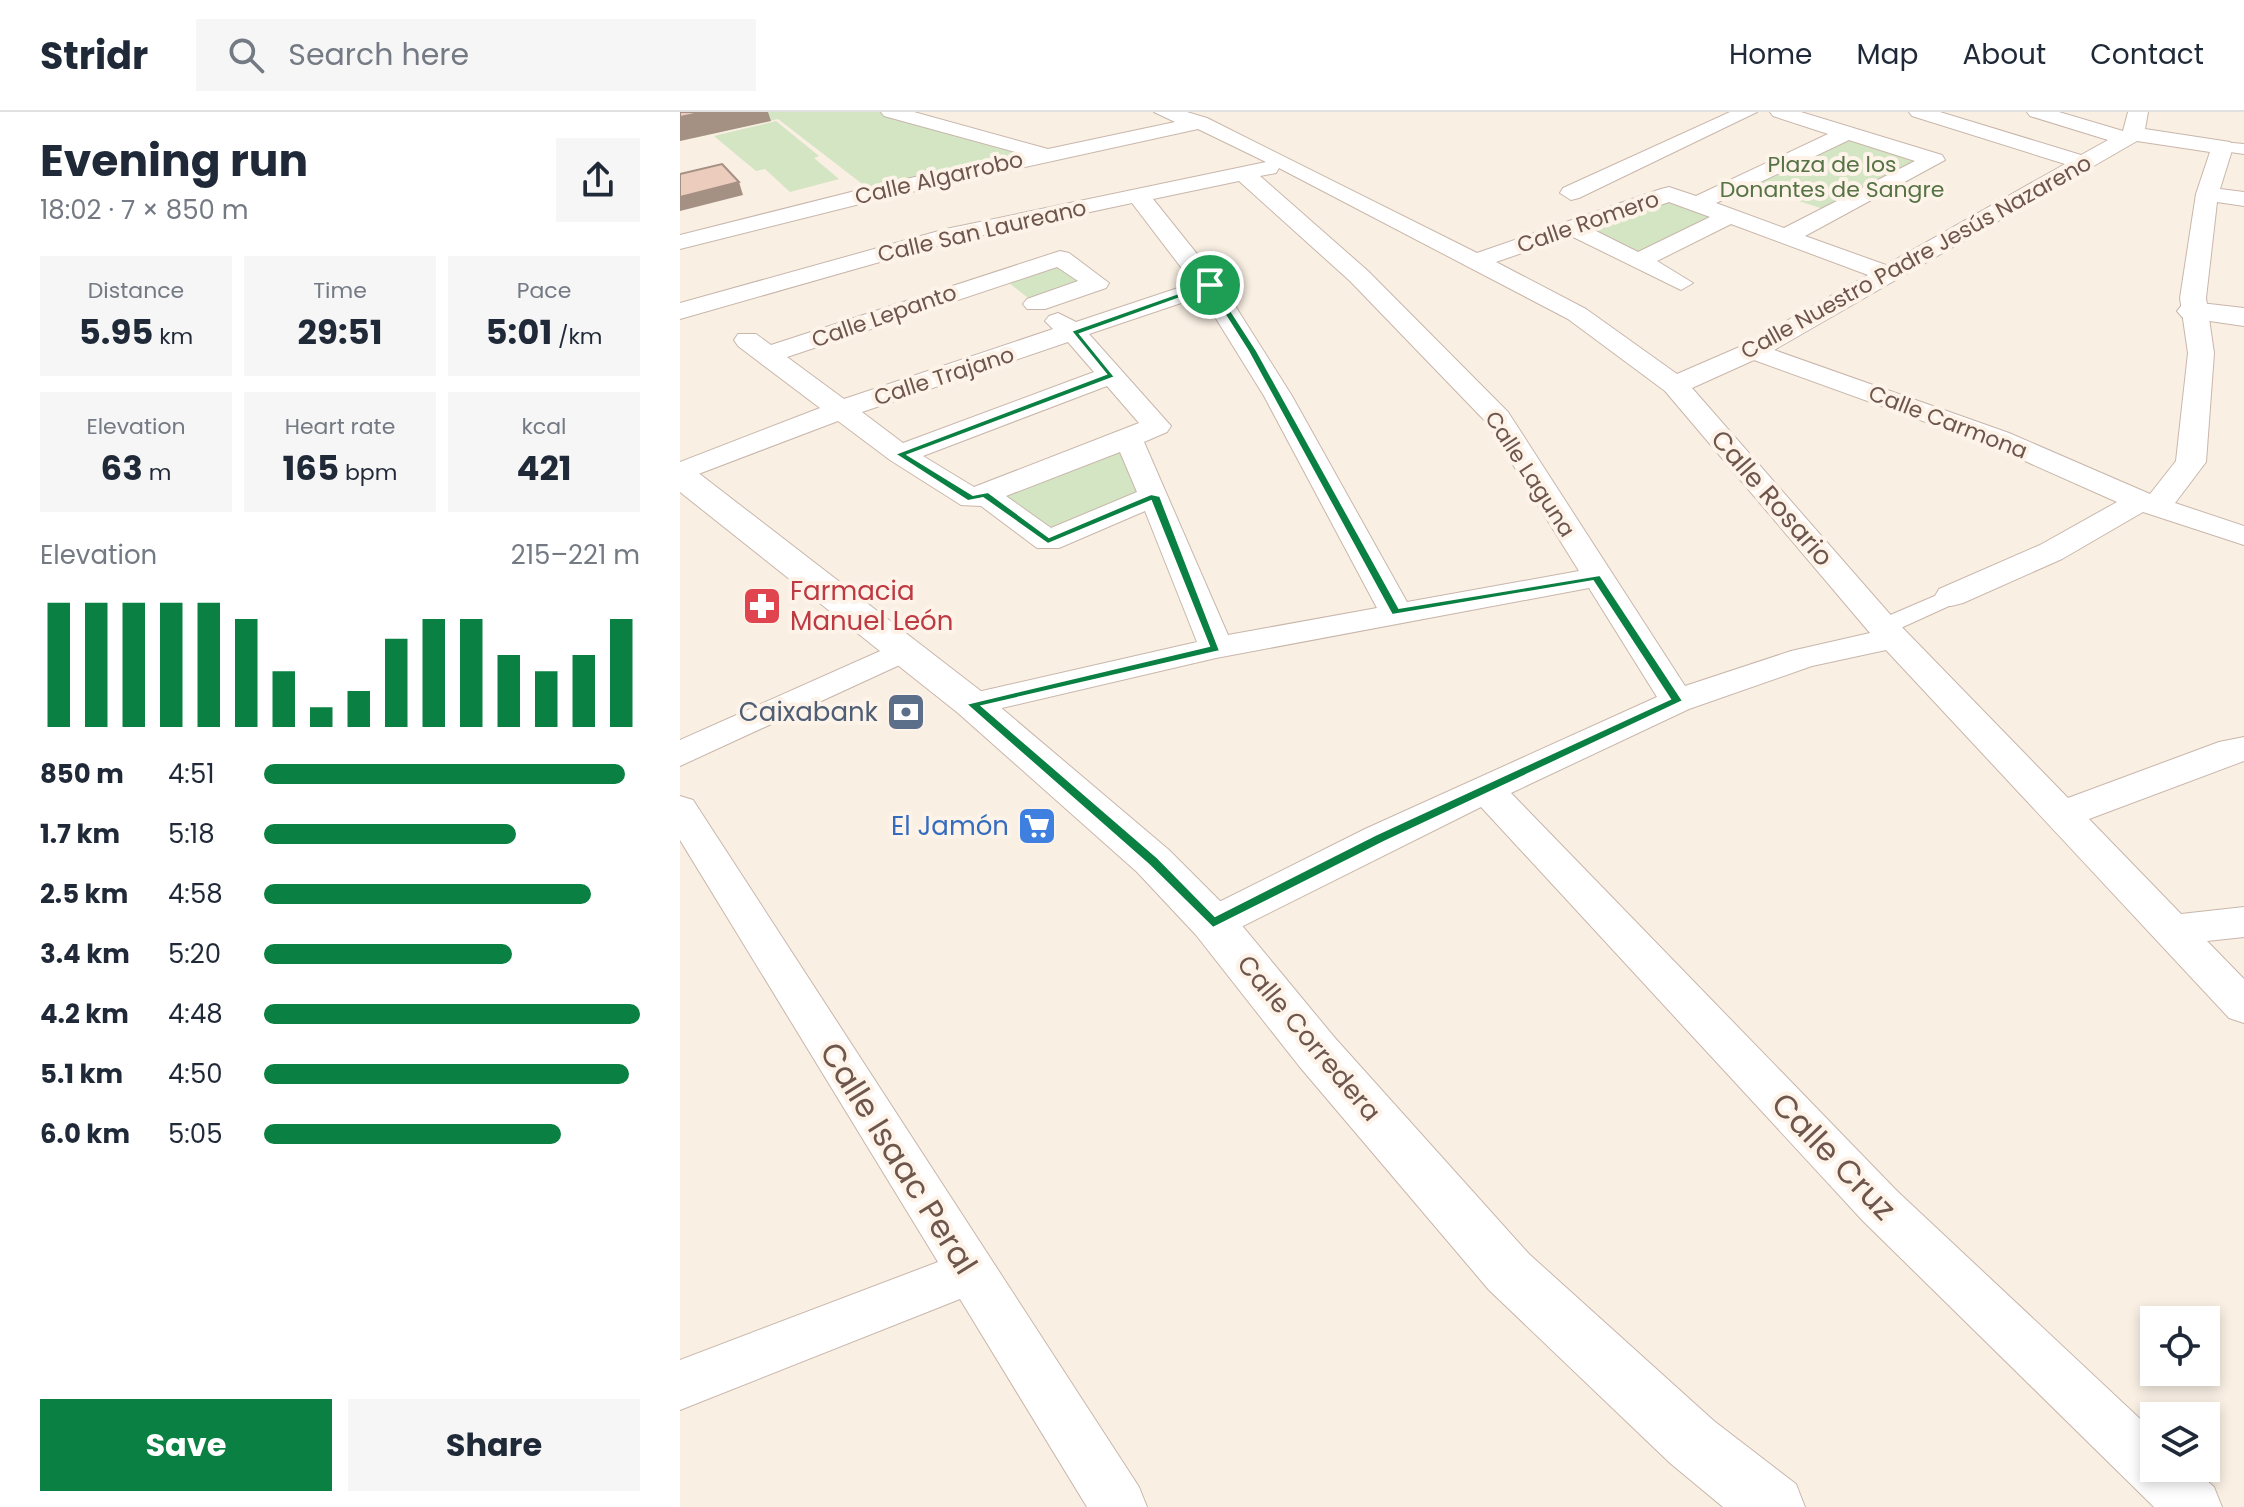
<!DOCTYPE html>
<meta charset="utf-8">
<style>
body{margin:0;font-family:Poppins,sans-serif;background:#f6f6f7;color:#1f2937;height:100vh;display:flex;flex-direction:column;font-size:30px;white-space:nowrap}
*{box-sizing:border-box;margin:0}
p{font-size:26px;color:#747a83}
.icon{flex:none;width:44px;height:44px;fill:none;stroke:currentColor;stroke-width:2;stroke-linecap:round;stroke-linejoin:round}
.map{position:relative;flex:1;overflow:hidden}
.panel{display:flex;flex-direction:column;background:#fff;width:680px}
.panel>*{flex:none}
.tools{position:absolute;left:1460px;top:1194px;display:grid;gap:16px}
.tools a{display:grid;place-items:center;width:80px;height:80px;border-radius:0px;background:#fff;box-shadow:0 4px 12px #0003;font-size:40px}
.pin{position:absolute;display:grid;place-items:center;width:68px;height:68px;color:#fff;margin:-34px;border:4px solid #fff;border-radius:50%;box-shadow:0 2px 8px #0007}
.round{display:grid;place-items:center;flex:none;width:84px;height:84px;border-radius:0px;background:#f6f6f7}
.summary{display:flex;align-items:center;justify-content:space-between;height:136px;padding:0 40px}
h1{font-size:44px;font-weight:700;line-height:60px}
.stats{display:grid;grid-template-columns:repeat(3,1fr);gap:12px;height:136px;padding:8px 40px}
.stats div{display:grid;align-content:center;border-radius:0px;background:#f6f6f7;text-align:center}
.stats b{font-size:34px;font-weight:700}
.stats small{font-size:22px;font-weight:400}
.stats p{font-size:22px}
.chart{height:224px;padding:16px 40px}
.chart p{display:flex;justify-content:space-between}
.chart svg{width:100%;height:144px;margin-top:8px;stroke:#0b8043;stroke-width:6}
.action{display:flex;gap:16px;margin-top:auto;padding:16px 40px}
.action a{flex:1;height:92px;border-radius:0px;background:#0b8043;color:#fff;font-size:32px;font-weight:700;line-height:92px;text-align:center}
.action a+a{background:#f6f6f7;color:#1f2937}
ul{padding:0 40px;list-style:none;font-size:26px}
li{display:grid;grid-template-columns:128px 96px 1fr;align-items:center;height:60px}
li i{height:20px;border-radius:10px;background:#0b8043}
header{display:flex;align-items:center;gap:48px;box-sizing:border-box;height:112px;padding:0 40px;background:#fff;border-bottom:2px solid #e0e1e3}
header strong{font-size:38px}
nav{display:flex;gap:44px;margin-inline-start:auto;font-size:28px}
.search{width:560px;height:72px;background:#f6f6f7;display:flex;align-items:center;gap:20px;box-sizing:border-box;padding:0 28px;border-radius:0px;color:#747a83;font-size:30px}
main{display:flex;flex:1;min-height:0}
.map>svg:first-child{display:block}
.green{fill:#d3e5c3}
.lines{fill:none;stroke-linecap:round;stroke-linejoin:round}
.pedestrian-casing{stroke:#c9b6ab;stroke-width:2}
.minor-casing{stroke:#c9b6ab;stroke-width:2}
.tertiary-casing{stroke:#c9b6ab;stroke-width:2}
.pedestrian{fill:#fff;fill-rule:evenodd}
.minor{fill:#fff;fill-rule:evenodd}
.tertiary{fill:#fff;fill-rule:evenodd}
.shaded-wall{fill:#a59084}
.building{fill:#eccdbd;stroke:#a59084;stroke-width:2}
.route{fill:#0b8043;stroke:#fff;stroke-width:2;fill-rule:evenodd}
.labels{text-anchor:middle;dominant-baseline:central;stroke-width:8;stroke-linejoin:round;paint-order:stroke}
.far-park-label{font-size:22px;fill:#567345;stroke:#fdf3e8}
.far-street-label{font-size:22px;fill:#6f564c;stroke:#fdf3e8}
.street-label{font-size:26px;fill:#6f564c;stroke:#fdf3e8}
.health-label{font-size:26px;fill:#be3a42;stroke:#fdf3e8;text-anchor:start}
.service-label{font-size:26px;fill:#4e5e75;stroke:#fdf3e8;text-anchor:end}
.shop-label{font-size:26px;fill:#366cbe;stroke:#fdf3e8;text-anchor:end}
.near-street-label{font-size:32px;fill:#6f564c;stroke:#fdf3e8}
</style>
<header>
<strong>Stridr</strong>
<div class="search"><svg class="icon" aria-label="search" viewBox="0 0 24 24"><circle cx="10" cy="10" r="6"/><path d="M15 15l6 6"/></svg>Search here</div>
<nav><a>Home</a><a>Map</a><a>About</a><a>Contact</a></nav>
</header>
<main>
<section class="panel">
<div class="summary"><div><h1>Evening run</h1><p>18:02 · 7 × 850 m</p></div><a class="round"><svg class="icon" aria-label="share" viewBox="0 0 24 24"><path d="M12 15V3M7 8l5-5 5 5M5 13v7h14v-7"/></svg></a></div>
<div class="stats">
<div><p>Distance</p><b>5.95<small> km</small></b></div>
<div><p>Time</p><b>29:51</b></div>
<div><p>Pace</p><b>5:01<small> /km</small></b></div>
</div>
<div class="stats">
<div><p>Elevation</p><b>63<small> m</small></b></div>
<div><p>Heart rate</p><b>165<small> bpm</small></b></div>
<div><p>kcal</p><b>421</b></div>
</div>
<div class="chart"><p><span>Elevation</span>215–221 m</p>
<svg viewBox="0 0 160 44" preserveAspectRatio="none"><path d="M5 44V6M15 44V6M25 44V6M35 44V6M45 44V6M55 44V11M65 44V27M75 44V38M85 44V33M95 44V17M105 44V11M115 44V11M125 44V22M135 44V27M145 44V22M155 44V11"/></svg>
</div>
<ul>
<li><b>850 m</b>4:51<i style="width:96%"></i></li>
<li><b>1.7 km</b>5:18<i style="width:67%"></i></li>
<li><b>2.5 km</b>4:58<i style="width:87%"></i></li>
<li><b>3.4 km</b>5:20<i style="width:66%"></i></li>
<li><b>4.2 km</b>4:48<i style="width:100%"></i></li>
<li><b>5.1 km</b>4:50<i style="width:97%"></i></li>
<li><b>6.0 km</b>5:05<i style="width:79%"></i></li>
</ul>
<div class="action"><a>Save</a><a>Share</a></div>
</section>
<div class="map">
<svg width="1564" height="1395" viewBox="0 0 1564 1395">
<rect width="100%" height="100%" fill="#f9efe3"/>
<path class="green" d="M0 0H211L365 42 194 81 98 7 0 29Z
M96 9 139 44 134 46 159 67 110 80 85 57 76 59 34 24Z
M1167 21 1254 48 1153 100 1063 71Z
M989 82 1052 103 958 149 891 115Z
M380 146 417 171 356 192 320 164Z
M448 327 474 384 368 429 304 382Z"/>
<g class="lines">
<defs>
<path id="pedestrian" d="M1542 30 1564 32V42L1536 38V32Z
M1271 477 1283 484 1280 489 1212 520 1203 522 1191 515 1194 510Z"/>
<path id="minor" d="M201 0H234L368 37 495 10 474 0H507L527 6 797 141 981 77 989 75 1016 84 1148 22 1093 4 1090 0H1121L1262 43 1265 48 1125 124 1206 153 1385 52 1232 4 1229 0H1260L1401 43 1428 28 1350 4 1347 0H1379L1443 19 1448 0H1468L1465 17 1550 30 1553 35 1540 77 1564 80V94L1537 90 1526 186 1534 241 1526 350 1495 391 1564 414V433L1463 400 1382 447 1283 491 1271 494 1259 491 1255 484 1259 477 1360 433 1437 390 1309 333 1074 248 1012 276 1215 508 1388 686 1539 630 1564 625V649L1409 707 1501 802 1564 795V825L1527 829 1564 867V911L1549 906 1206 538 1132 554 1009 597 831 681 1217 1079 1474 1320V1356H1513L1534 1375 1542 1395H1474L1183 1109 801 695 547 822 533 826 519 822 513 811 519 800 685 717 977 585 909 476 536 546 292 603 280 600 274 592 280 584 517 530 465 399 379 436H357L301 394 281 393 210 348 158 309 0 369V350L140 296 58 234 54 228 58 222H76L91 233 380 139 389 141 429 171 426 176 365 197H347L343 192 347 187 398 169 377 155 107 245 164 287 373 217 365 209 369 204 378 201 396 210 513 171 452 91 270 130 0 207V191L266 117 586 50 518 17 208 85 0 137V123L207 71 343 42 204 4ZM1169 28 1235 49 1104 116 1036 91ZM1457 29 1530 40 1516 82 1500 186 1508 241 1496 349 1470 382 1329 321 1094 238ZM599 56 888 207 985 279 1190 521 1111 539 1005 574 828 300 688 159 580 64 596 61ZM559 69 670 169 807 311 899 459 727 490 612 284 542 173 473 87ZM989 90 1030 105 958 140 912 117ZM1051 112 1188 163 1064 233 997 262 906 197 816 150 891 124 1001 178 1013 171 977 149ZM522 184 584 284 697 496 548 523 464 330 487 320 491 314 409 222ZM388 230 414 260 223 331 182 300ZM427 274 459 311 294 375 243 344ZM440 340 457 380 371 416 326 384Z
M1050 0H1077L899 86 891 88 880 81 883 76Z
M225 528 237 531 242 538 237 545 0 654V628Z
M0 684 13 688 459 1375 467 1395H407L280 1187 0 1298V1248L258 1150 0 728Z"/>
<path id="tertiary" d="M1512 190 1564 196V214L1502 205 1497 199 1502 193Z
M0 353 12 356 306 583 489 738 550 799 655 926 849 1142 1034 1309 1116 1372 1125 1395H1043L990 1351 809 1178 619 954 516 823 457 760 278 601 0 380Z"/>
</defs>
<use href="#pedestrian" class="pedestrian-casing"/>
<use href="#minor" class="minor-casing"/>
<use href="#tertiary" class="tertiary-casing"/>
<use href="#pedestrian" class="pedestrian"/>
<use href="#minor" class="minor"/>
<use href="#tertiary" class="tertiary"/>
</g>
<path class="shaded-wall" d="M24 0H88L91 9 0 29V5Z
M59 70 63 83 0 99V85Z"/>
<path class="building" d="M0 0H24L0 5Z
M42 52 59 70 0 85V62Z"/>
<path class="route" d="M527 171H533L577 239 719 496 920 463 1003 589 704 730 533 816 469 753 286 592 529 534 471 389 368 432 303 386 288 389 215 342 426 262 391 219ZM528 176 568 239 712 503 913 469 990 587 695 723 535 804 478 746 302 594 540 539 480 384 471 382 369 425 308 380 293 383 228 343 435 265 400 222Z"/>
<defs>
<symbol id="pharmacy-square" viewBox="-11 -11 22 22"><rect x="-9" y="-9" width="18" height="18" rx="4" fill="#e0444e" stroke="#fdf3e8"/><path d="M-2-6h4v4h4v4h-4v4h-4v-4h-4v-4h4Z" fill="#fff"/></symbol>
<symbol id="bank-square" viewBox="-11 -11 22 22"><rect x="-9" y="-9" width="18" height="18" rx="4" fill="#5c6f8a" stroke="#fdf3e8"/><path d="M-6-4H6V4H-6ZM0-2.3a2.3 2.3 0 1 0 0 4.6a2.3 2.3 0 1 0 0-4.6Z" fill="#fff"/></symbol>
<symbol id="supermarket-square" viewBox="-11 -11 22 22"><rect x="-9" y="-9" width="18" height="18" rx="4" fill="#3f7fe0" stroke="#fdf3e8"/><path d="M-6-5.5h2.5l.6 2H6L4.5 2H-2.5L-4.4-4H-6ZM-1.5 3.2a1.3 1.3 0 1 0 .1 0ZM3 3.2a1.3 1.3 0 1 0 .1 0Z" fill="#fff"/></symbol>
</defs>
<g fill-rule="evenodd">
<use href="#pharmacy-square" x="60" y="472" width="44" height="44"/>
<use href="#bank-square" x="204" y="578" width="44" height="44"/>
<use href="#supermarket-square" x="335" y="692" width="44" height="44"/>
</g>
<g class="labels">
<g class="far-park-label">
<text x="1152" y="52">Plaza de los<tspan x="1152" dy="25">Donantes de Sangre</tspan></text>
</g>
<g class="far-street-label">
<text transform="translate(259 66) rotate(-13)">Calle Algarrobo</text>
<text transform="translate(908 110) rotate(-19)">Calle Romero</text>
<text transform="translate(302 119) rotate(-13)">Calle San Laureano</text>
<text transform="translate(1236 145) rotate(-29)">Calle Nuestro Padre Jesús Nazareno</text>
<text transform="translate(204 204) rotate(-19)">Calle Lepanto</text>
<text transform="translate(264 264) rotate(-18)">Calle Trajano</text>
<text transform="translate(1268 310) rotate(21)">Calle Carmona</text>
<text transform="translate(850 362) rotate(57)">Calle Laguna</text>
</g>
<g class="street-label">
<text transform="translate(1092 386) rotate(49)">Calle Rosario</text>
<text transform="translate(629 926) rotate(50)">Calle Corredera</text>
</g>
<g class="health-label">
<text x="110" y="479">Farmacia<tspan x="110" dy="30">Manuel León</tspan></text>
</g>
<g class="service-label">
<text x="198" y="600">Caixabank</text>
</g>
<g class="shop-label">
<text x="329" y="714">El Jamón</text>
</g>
<g class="near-street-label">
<text transform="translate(1154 1044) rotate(46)">Calle Cruz</text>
<text transform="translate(219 1046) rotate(58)">Calle Isaac Peral</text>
</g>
</g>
</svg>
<div class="tools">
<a><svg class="icon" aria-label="locate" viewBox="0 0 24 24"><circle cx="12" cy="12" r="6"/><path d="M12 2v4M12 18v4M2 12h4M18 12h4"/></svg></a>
<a><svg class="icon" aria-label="layers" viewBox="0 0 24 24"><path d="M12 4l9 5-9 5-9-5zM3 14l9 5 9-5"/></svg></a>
</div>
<div class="pin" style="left:530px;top:173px;background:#1e9e55"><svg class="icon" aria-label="arrive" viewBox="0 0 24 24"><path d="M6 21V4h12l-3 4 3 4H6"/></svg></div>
</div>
</main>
